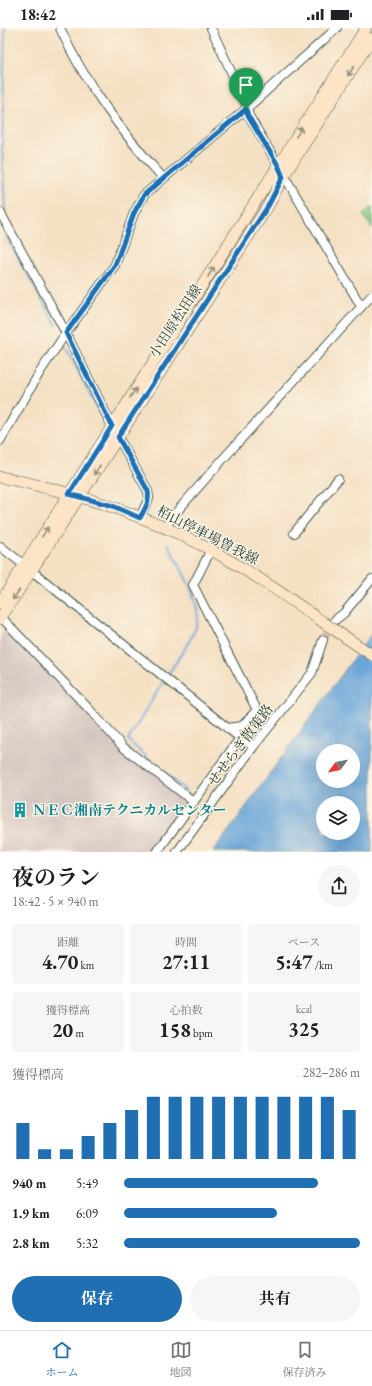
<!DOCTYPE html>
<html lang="ja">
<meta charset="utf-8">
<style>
body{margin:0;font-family:"EB Garamond","Noto Serif JP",serif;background:#f6f6f6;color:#202124;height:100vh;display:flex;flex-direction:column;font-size:15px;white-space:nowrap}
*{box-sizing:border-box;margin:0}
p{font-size:13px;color:#757577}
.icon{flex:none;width:22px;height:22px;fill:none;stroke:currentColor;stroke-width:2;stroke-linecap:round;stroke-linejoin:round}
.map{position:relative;height:824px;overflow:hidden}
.drawer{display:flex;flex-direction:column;background:#fff;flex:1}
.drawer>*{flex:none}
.needle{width:26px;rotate:238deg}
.tools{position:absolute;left:316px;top:716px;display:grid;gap:8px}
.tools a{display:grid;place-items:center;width:44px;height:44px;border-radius:50%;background:#fff;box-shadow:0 4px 16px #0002;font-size:20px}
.pin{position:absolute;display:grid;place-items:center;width:34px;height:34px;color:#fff;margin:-41px -17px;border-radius:50% 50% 50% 0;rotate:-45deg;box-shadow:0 0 4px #0007}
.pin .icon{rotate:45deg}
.round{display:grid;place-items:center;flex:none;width:42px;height:42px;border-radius:21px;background:#f6f6f6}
.summary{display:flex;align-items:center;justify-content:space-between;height:68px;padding:0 12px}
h1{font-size:22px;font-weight:700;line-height:30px}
.figures{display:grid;grid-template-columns:repeat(3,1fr);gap:6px;height:68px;padding:4px 12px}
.figures div{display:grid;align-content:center;border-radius:4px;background:#f6f6f6;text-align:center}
.figures b{font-size:20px;font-weight:700}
.figures small{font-size:11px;font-weight:400}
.figures p{font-size:11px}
.chart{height:112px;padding:8px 12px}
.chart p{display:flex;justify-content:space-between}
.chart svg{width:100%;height:72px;margin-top:4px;stroke:#1f6fb2;stroke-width:6}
.button{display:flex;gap:8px;margin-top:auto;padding:8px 12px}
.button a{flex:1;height:46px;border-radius:24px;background:#1f6fb2;color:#fff;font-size:16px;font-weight:700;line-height:46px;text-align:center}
.button a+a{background:#f6f6f6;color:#202124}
ul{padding:0 12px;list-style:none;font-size:13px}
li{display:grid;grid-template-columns:64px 48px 1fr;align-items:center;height:30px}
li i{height:10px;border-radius:5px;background:#1f6fb2}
.status{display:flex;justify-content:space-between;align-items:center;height:28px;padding:0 20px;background:#fff;direction:ltr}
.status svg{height:11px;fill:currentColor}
.dock{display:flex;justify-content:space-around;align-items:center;height:56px;border-top:1px solid #e0e0e0;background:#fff;font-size:11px;color:#757577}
.dock a{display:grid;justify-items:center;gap:2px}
.dock .on{color:#1f6fb2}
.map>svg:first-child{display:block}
.industrial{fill:#d0c0bc}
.green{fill:#86cf8b;stroke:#528660}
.water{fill:#68a4d9;stroke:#447086;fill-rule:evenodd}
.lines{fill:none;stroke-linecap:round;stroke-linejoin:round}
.stream{stroke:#68a4d9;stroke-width:2}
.minor-tunnel{stroke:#c9bfa6;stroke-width:8;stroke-dasharray:8 4;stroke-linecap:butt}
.minor-casing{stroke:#3f5549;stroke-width:10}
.secondary-casing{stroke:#3f5549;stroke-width:12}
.minor{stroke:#fff;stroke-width:8}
.secondary{stroke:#fee4c6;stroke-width:11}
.secondary-bridge-casing{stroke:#3f5549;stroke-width:12;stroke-linecap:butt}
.secondary-bridge{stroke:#fee4c6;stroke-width:11}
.oneway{stroke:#8e907d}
.route-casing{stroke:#fff;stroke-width:8}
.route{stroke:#1f6fb2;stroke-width:5}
.labels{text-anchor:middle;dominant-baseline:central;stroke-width:3;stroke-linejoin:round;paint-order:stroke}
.street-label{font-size:14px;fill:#1f3d34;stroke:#fcf5e5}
.culture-label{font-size:14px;font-weight:bold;fill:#0d838f;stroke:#fcf5e5;text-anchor:start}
</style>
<div class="status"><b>18:42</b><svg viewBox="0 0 49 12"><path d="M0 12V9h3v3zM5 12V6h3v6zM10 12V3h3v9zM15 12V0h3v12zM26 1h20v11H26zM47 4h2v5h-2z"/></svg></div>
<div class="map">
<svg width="372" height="824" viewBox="0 0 372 824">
<rect width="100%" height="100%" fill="#fcf5e5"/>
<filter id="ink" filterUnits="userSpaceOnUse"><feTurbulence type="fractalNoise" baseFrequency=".025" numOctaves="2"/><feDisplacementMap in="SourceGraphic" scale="8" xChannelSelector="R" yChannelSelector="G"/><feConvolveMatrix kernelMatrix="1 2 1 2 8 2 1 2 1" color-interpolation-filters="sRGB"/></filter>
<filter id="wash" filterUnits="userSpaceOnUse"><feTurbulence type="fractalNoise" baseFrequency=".012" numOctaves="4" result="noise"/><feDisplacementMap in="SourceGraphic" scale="16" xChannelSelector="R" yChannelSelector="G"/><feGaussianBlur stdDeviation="0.9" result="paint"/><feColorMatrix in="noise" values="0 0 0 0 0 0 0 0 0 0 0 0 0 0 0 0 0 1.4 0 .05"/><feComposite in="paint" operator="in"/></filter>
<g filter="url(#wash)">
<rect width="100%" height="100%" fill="#f4e0c3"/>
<path class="industrial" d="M7 599 73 668 184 770 185 773 169 795 165 804 151 824H0V610Z"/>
<path class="green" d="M372 178V200L363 187Z"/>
<path class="water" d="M372 605V824H213ZM323 723H353V753H323ZM323 775H353V805H323Z"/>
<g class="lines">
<path class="stream" d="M5 182 2 121 5 0
M7 207 8 212 56 297
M66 320 102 389
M123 428 143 467
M167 648C176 633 193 612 197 595 202 572 178 537 168 516
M151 733 128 712 164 652
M157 738 186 763
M167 803 187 775"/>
</g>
</g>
<g filter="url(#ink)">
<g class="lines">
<path class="minor-tunnel" d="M323 612 333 596"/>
<defs>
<path id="minor" d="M60 0C85 56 122 104 163 150
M211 0 245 74 249 88 361 278
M0 184 66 305 112 398
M118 409 148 463 149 470 140 489
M0 413 40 344 66 305 115 237 134 185 144 167 246 81 337 0
M165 501 172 489 223 431 372 267
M294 505 338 451
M0 518 24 537
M211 522 193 557 257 682 242 698 227 700
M32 543 240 710 254 718
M1 589 90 682 123 719 194 774
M335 592 344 585 372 551
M157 824 240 710
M177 824 254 718 312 645 323 612"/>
<path id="secondary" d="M0 449C74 464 145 486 211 522 250 543 287 569 323 594
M0 575 366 0
M0 591 268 178 283 149 372 10"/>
</defs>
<use href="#minor" class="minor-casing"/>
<use href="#secondary" class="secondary-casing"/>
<use href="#minor" class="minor"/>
<use href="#secondary" class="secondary"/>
<defs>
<path id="secondary-bridge" d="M323 594 372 627"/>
</defs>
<use href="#secondary-bridge" class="secondary-bridge-casing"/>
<use href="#secondary-bridge" class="secondary-bridge"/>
</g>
<defs><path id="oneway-shaft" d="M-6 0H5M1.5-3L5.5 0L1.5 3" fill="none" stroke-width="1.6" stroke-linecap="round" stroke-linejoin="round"/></defs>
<g class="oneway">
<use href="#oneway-shaft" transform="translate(351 43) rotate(123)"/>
<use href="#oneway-shaft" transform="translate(299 104) rotate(-58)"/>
<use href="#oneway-shaft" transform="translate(211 244) rotate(-57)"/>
<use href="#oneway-shaft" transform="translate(133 365) rotate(-57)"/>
<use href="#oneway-shaft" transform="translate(97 442) rotate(123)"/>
<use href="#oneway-shaft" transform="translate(45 504) rotate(-58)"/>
<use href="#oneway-shaft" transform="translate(16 567) rotate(124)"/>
</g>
</g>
<g class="lines" filter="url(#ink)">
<defs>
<path id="route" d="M246 81 248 88 278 137 283 149 268 178 118 409 148 463C150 474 145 480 140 490L113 478 69 466 112 398 66 305 115 237 134 185 144 167Z"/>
</defs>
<use href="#route" class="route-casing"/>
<use href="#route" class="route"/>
</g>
<defs>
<symbol id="building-bare" viewBox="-9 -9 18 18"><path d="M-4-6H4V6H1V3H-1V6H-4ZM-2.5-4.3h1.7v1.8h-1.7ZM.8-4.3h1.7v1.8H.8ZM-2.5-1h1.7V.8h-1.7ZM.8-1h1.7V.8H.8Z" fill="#0f9aa8" stroke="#fcf5e5" stroke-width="2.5" paint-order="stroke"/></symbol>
</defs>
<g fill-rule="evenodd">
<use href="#building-bare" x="9" y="771" width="22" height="22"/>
</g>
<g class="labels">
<g class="street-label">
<text transform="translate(175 293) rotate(-57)">小田原松田線</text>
<text transform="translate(208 507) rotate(27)">栢山停車場曽我線</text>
<text transform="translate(240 717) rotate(-53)">せせらぎ散策路</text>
</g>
<g class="culture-label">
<text x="32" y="782">ＮＥＣ湘南テクニカルセンター</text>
</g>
</g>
</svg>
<div class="tools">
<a><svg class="needle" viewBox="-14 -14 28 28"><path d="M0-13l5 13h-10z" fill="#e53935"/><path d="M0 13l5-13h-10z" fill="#757577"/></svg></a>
<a><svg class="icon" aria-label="layers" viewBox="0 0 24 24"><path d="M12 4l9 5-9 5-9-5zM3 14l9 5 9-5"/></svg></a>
</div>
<div class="pin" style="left:246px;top:81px;background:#1e9e55"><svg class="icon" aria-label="arrive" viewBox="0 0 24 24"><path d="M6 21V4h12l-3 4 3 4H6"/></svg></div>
</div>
<section class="drawer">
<div class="summary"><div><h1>夜のラン</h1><p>18:42 · 5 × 940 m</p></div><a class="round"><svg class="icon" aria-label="share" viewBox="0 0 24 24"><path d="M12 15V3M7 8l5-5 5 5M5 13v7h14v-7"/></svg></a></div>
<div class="figures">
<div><p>距離</p><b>4.70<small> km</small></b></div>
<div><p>時間</p><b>27:11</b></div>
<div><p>ペース</p><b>5:47<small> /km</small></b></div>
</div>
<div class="figures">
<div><p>獲得標高</p><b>20<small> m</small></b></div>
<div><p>心拍数</p><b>158<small> bpm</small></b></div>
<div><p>kcal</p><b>325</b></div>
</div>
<div class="chart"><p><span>獲得標高</span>282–286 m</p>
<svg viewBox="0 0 160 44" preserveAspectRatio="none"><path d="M5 44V22M15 44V38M25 44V38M35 44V30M45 44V22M55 44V14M65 44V6M75 44V6M85 44V6M95 44V6M105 44V6M115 44V6M125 44V6M135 44V6M145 44V6M155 44V14"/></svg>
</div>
<ul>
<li><b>940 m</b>5:49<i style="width:82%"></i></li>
<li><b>1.9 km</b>6:09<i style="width:65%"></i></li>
<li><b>2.8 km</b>5:32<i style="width:100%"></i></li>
</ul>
<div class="button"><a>保存</a><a>共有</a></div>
</section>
<nav class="dock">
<a class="on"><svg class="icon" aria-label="home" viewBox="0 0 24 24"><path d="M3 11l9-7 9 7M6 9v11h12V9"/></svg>ホーム</a>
<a><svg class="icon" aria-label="map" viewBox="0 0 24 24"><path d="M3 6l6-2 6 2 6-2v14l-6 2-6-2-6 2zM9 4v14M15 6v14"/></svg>地図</a>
<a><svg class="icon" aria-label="saved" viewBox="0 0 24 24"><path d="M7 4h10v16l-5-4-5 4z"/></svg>保存済み</a>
</nav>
